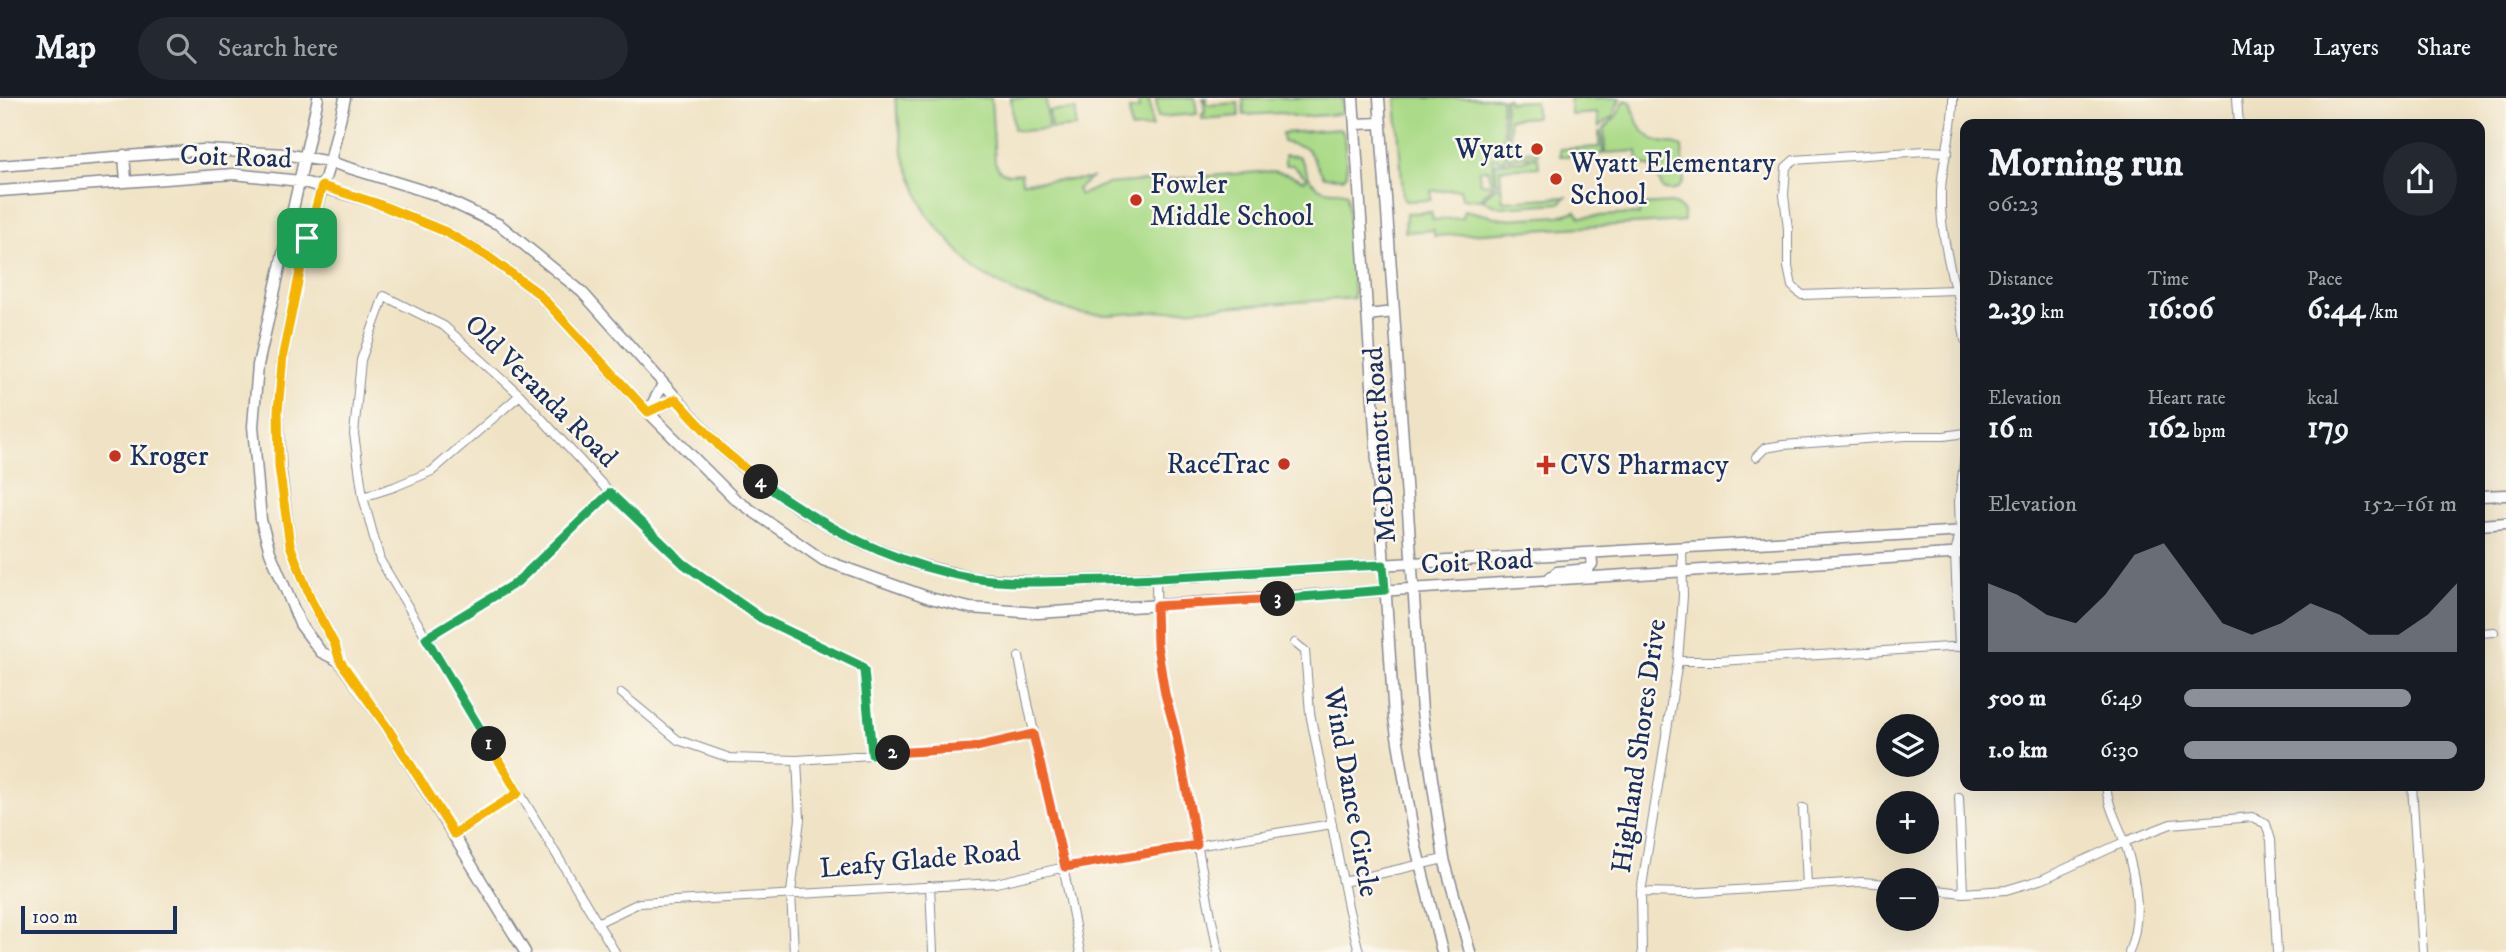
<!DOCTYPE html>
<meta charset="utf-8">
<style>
body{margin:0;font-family:"IM FELL DW Pica",serif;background:#242831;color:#f1f3f6;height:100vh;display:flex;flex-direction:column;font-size:26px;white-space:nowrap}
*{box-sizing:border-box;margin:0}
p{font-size:23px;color:#9ea1a6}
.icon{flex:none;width:38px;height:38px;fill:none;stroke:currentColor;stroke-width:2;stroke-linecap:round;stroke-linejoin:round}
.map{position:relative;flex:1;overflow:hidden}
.drawer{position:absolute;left:1960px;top:21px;width:525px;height:672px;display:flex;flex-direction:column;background:#171b24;border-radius:14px;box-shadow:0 7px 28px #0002}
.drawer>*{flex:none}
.buttons{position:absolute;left:1876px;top:616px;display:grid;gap:14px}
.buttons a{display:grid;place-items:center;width:63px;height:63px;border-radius:50%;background:#171b24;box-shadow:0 7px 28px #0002;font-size:35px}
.scale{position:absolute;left:21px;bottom:18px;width:156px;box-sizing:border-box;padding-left:7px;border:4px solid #1b2f5e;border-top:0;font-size:19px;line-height:24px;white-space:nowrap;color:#1b2f5e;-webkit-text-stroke:5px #fbf7ec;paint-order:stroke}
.pin{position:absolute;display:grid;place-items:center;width:60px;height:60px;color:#fff;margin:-30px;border-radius:14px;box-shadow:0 4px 10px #0006}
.km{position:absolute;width:35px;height:35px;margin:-18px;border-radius:50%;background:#222;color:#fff;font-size:19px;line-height:35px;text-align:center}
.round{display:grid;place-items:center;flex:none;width:74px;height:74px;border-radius:37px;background:#242831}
.overview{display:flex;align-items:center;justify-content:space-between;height:119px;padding:0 28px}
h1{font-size:38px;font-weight:700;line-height:52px}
.figures{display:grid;grid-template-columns:repeat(3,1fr);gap:10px;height:119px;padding:7px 28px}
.figures div{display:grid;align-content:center}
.figures b{font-size:30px;font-weight:700}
.figures small{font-size:19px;font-weight:400}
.figures p{font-size:19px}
.chart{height:196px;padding:14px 28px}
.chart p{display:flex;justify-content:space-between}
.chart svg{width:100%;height:126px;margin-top:7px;fill:#8c9099;opacity:.7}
ul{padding:0 28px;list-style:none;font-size:23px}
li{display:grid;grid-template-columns:112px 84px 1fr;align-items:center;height:52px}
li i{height:18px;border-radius:9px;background:#8c9099}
header{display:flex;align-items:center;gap:42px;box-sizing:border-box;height:98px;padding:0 35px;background:#171b24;border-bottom:2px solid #363941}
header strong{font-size:33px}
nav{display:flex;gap:38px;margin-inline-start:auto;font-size:24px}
.search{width:490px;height:63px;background:#242831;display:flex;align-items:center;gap:18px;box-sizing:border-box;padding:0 24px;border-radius:38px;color:#9ea1a6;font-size:26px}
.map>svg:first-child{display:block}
.green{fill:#abdb88;stroke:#638573;stroke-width:2}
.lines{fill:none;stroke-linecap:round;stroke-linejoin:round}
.street-casing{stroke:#868992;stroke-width:10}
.secondary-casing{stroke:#868992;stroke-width:13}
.street{stroke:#fff;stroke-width:8}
.secondary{stroke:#fff;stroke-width:10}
.split-1-casing{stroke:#fff;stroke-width:14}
.split-2-casing{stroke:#fff;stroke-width:14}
.split-3-casing{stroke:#fff;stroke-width:14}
.split-4-casing{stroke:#fff;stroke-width:14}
.split-5-casing{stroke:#fff;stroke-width:14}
.split-1{stroke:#f5b400;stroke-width:9}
.split-2{stroke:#22a559;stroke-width:9}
.split-3{stroke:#f0652b;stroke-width:9}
.split-4{stroke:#22a559;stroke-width:9}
.split-5{stroke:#f5b400;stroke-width:9}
.poi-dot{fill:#c8321e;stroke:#fbf7ec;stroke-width:2.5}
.labels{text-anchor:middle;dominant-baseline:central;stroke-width:5;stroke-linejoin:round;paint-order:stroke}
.poi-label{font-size:28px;fill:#1b2f5e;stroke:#fbf7ec;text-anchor:start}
.street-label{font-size:28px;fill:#1b2f5e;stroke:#fbf7ec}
</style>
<header>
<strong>Map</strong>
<div class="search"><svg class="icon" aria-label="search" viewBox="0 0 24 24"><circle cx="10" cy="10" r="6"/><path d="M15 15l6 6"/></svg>Search here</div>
<nav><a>Map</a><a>Layers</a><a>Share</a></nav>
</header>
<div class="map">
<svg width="2506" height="854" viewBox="0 0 2506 854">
<rect width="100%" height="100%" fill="#fbf7ec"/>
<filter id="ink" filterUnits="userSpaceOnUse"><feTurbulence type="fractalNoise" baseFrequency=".0143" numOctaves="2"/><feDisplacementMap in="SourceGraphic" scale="14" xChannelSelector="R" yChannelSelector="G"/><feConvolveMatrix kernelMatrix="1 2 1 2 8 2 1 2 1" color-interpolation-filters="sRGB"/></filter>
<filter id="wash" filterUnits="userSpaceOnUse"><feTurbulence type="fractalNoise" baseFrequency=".00686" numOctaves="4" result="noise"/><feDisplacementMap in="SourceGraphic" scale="28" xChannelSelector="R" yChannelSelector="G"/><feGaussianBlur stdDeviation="1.57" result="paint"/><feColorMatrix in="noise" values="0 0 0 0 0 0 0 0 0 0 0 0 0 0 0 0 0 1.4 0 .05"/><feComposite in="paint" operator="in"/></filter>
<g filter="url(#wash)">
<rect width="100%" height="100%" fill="#f0e3c5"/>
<path class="green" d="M895 0H991L995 64 1000 73 1009 76 1021 75 1022 84 1089 81 1093 79 1077 91 1080 97 1106 86 1272 73 1288 76 1305 83 1307 80 1292 67H1285V57L1298 58C1308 67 1306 84 1320 90 1329 95 1340 91 1347 95L1354 200 1109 217 1081 216 1016 195 975 172 927 117 904 60Z
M1011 0H1046L1048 31 1021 33 1014 31Z
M1156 0H1195L1197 16 1158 19Z
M1203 0H1207L1205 2 1208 7 1238 5 1239 18 1202 21V16L1205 15Z
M1243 0H1342L1343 13 1340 16 1299 19 1282 15 1244 17Z
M1396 0H1501L1505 62 1492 60 1494 83H1490L1489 72H1479L1480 85 1494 86 1479 102 1462 100 1460 91 1431 93V102L1405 103 1403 99Z
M1504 0H1508L1509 4 1535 3 1536 19 1509 21 1510 36H1506Z
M1570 0H1620L1613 18 1599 29 1597 15 1571 17Z
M1149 1 1152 29 1131 31 1129 12 1139 11 1138 2Z
M1625 2 1631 4C1635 19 1639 35 1655 42 1664 46 1672 44 1682 49L1684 81C1681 90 1673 96 1663 91L1653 70 1638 64 1637 53 1605 55 1604 31 1617 17Z
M1076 12V29L1051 31 1049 13Z
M1341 31 1344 37 1347 76 1343 80 1324 79 1307 50 1283 44 1282 35Z
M1599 34H1601L1603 56 1579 57 1572 54 1569 58H1560V51L1599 49Z
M1506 39H1510L1512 54 1538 52V56L1508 61Z
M1535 59H1538L1539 69 1500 71 1501 85H1496L1495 65 1523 63Z
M1501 88 1503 103 1566 99 1560 105 1501 109 1482 102 1495 89Z
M1671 105C1681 107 1684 114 1684 123L1434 138V132L1405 134 1406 115 1431 114 1433 122 1462 120 1464 112 1504 121 1559 118 1576 113 1580 119 1636 116 1639 117 1640 107Z"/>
</g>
<g filter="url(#ink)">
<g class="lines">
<defs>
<path id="street" d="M1953 0C1954 34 1941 64 1941 96 1940 129 1948 161 1955 192L1958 197 1965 242
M2237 0 2239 26
M1948 54 1925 53 1794 62 1786 69 1784 97 1788 131V169L1792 188 1802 197 1955 192
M1756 359 1765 350 1783 347 1906 338H1944L1965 335
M363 399 394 389 432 373 520 297
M1156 480 1157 547 1165 596 1175 632 1218 854
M2480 535 2494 534
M426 540 517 484 610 395
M1295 545 1305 553 1310 615 1348 809 1359 854
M1959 549 1955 456 1960 434 1959 403 1965 357
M1019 559C1037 658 1062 755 1080 854
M1678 563H1719L1965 548
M621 595 678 642 730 660 797 662 973 650 1033 636
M2106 688C2108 709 2118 725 2125 745 2136 780 2143 819 2129 854
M2412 688 2423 854
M1959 699 1963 795
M1803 710 1807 787
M454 736 518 695
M1343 784 1444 761
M930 788 933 854
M1927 791 1963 795 2006 792 2043 781 2124 744 2171 726 2252 719 2266 726 2271 742 2277 854
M1641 794 1689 795 1862 784 1888 786
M597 825 639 805 996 785 1065 769 1332 726
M615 854 380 462 363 399 354 336 361 262 384 198 444 228 520 297 610 395 684 466 761 520 859 567 865 572 871 656
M794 854 791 795 800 721 797 662
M1642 854 1641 794 1678 563 1683 498 1682 449"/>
<path id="secondary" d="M318 0 258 267 253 328 261 422 270 454 300 526 321 554 339 563
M345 0 330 64 307 140 283 256 278 313 280 369 290 447 311 502 335 547 339 563 387 629 525 854
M1353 0 1394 620 1415 745 1442 854
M1379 0 1422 614 1444 761 1470 854
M1355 26 1381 25
M124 57 126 83
M0 68 203 52 285 56 330 64 434 96 500 127 582 194 721 350 753 378 801 412 831 429 862 445 912 465 973 480 1034 484 1156 480 1965 433
M0 93 234 76 300 83 376 105 446 134 487 158 538 195 648 314 735 401 823 462 930 500 970 510 1038 515 1965 455
M1367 217 1394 214
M648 314 663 286
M648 314 676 301
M2480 398 2506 397
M2480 427 2506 425
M1546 483 1557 474 1588 471 1592 466 1591 455"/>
</defs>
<use href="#street" class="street-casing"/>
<use href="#secondary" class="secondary-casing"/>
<use href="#street" class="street"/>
<use href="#secondary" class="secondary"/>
</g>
</g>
<g class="lines" filter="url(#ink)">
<defs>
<path id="split-1" d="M307 140 283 256 278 313 279 369 290 447 311 502 335 547 340 563 387 629 454 736 518 695 489 646"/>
<path id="split-2" d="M489 646 426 540 517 484 610 395 684 466 761 520 859 567 864 572 872 656 893 655"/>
<path id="split-3" d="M893 655 972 650 1033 636 1065 769 1197 747 1175 632 1165 596 1157 547 1156 508 1278 501"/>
<path id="split-4" d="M761 384C824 430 895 467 973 480 1016 487 1062 483 1106 482 1198 479 1291 471 1383 467L1385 492 1278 501"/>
<path id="split-5" d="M307 140 322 88 376 105 446 134 487 158 538 195 648 314 676 301 721 350 761 384"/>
</defs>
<use href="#split-1" class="split-1-casing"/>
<use href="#split-2" class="split-2-casing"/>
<use href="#split-3" class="split-3-casing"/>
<use href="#split-4" class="split-4-casing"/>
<use href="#split-5" class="split-5-casing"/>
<use href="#split-1" class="split-1"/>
<use href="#split-2" class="split-2"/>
<use href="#split-3" class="split-3"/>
<use href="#split-4" class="split-4"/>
<use href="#split-5" class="split-5"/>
</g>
<g class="poi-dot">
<circle cx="1537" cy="51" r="7"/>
<circle cx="1556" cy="81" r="7"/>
<circle cx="1136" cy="102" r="7"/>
<circle cx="115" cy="358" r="7"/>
<circle cx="1284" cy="366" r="7"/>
<path d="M1542.5 356.5h7v7h7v7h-7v7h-7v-7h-7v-7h7z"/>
</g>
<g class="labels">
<g class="poi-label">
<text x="1523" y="51" text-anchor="end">Wyatt</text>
<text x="1570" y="65">Wyatt Elementary<tspan x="1570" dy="32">School</tspan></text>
<text x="1150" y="86">Fowler<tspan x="1150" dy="32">Middle School</tspan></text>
<text x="129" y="358">Kroger</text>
<text x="1270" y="366" text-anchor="end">RaceTrac</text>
<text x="1560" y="367">CVS Pharmacy</text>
</g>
<g class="street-label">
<text transform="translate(236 59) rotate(2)">Coit Road</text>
<text transform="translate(541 293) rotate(45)">Old Veranda Road</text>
<text transform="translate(1380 347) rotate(-94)">McDermott Road</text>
<text transform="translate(1477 464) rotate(-3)">Coit Road</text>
<text transform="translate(1639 648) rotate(-82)">Highland Shores Drive</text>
<text transform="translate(1351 694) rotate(80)">Wind Dance Circle</text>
<text transform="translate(920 762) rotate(-5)">Leafy Glade Road</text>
</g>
</g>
</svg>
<div class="buttons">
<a><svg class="icon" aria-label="layers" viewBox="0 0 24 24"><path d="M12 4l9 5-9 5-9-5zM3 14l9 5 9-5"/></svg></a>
<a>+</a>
<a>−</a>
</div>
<div class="scale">100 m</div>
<div class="pin" style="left:307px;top:140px;background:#1e9e55"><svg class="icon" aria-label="arrive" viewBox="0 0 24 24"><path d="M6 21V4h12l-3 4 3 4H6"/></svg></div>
<b class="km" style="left:489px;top:646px">1</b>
<b class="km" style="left:893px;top:655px">2</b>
<b class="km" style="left:1278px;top:501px">3</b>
<b class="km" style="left:761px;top:384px">4</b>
<section class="drawer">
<div class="overview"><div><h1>Morning run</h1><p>06:23</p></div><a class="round"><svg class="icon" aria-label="share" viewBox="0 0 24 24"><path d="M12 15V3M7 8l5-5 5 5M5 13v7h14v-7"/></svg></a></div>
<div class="figures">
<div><p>Distance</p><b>2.39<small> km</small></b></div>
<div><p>Time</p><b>16:06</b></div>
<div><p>Pace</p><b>6:44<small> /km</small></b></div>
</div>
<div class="figures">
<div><p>Elevation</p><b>16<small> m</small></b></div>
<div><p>Heart rate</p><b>162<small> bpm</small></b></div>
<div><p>kcal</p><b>179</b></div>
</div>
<div class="chart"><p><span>Elevation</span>152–161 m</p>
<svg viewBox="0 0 160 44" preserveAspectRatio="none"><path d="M0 44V20L10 24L20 31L30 34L40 24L50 10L60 6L70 20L80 34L90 38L100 34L110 27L120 31L130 38L140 38L150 31L160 20V44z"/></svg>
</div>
<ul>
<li><b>500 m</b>6:49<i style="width:83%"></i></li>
<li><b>1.0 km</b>6:30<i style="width:100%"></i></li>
</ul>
</section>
</div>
